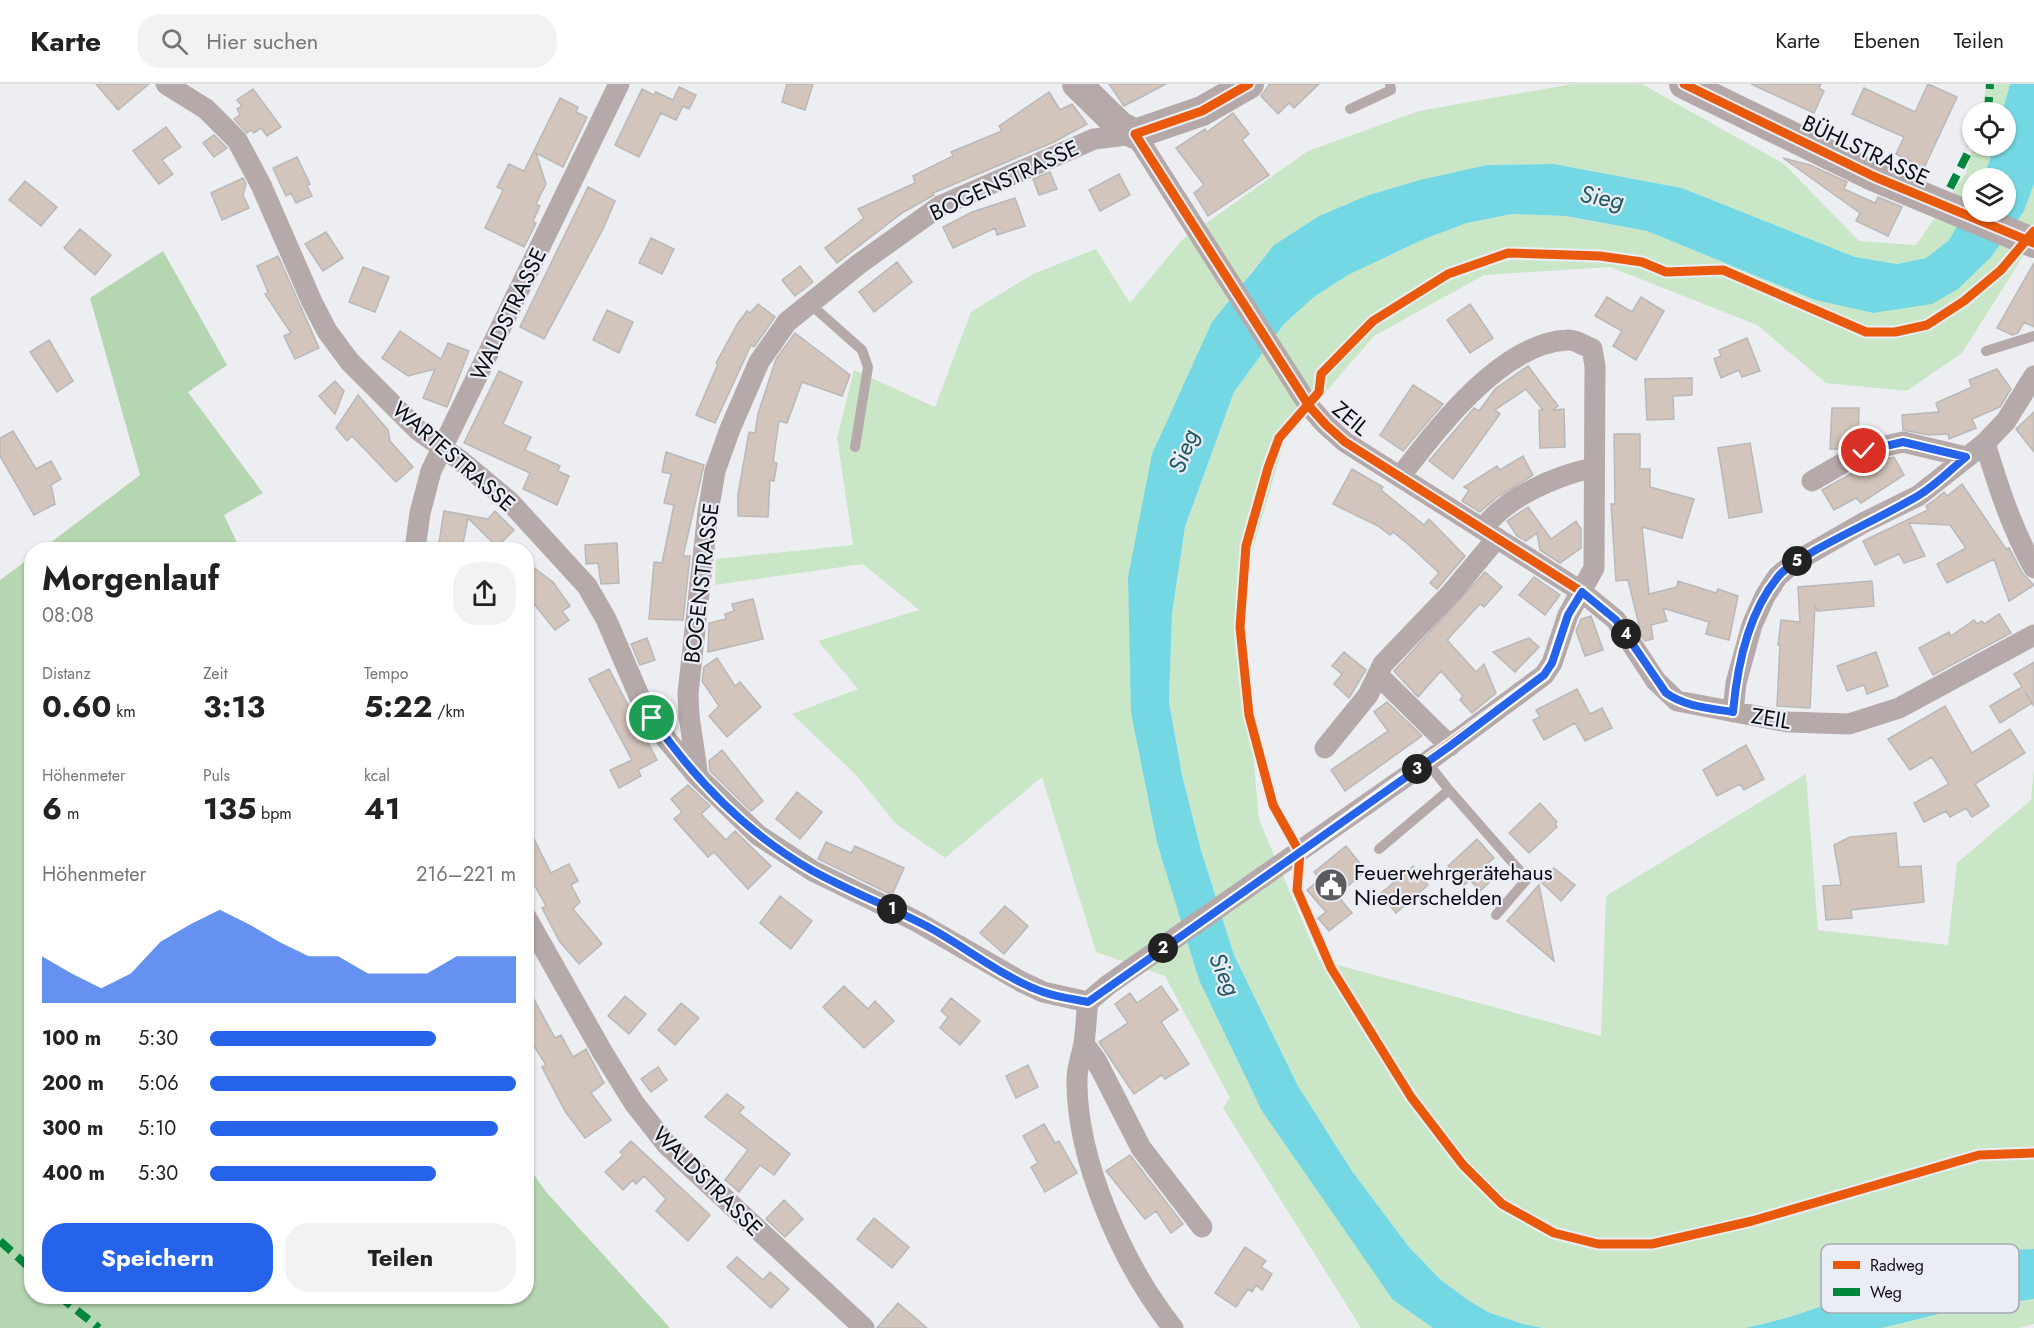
<!DOCTYPE html>
<html lang="de">
<meta charset="utf-8">
<style>
body{margin:0;font-family:Jost,sans-serif;background:#f2f2f2;color:#222;height:100vh;display:flex;flex-direction:column;font-size:22px;white-space:nowrap}
*{box-sizing:border-box;margin:0}
p{font-size:20px;color:#767676}
.icon{flex:none;width:33px;height:33px;fill:none;stroke:currentColor;stroke-width:2;stroke-linecap:round;stroke-linejoin:round}
.map{position:relative;flex:1;overflow:hidden}
.sheet{position:absolute;left:24px;top:458px;width:510px;height:762px;display:flex;flex-direction:column;background:#fff;border-radius:24px;box-shadow:0 2px 4px #0004}
.sheet>*{flex:none}
.fabs{position:absolute;left:1962px;top:18px;display:grid;gap:12px}
.fabs a{display:grid;place-items:center;width:54px;height:54px;border-radius:50%;background:#fff;box-shadow:0 2px 4px #0004;font-size:30px}
.pin{position:absolute;display:grid;place-items:center;width:51px;height:51px;color:#fff;margin:-26px;border:3px solid #fff;border-radius:50%;box-shadow:0 2px 6px #0007}
.km{position:absolute;width:30px;height:30px;margin:-15px;border-radius:50%;background:#222;color:#fff;font-size:16px;line-height:30px;text-align:center}
.round{display:grid;place-items:center;flex:none;width:63px;height:63px;border-radius:24px;background:#f2f2f2}
.headline{display:flex;align-items:center;justify-content:space-between;height:102px;padding:0 18px}
h1{font-size:33px;font-weight:700;line-height:45px}
.stats{display:grid;grid-template-columns:repeat(3,1fr);gap:9px;height:102px;padding:6px 18px}
.stats div{display:grid;align-content:center}
.stats b{font-size:30px;font-weight:700}
.stats small{font-size:16px;font-weight:400}
.stats p{font-size:16px}
.chart{height:168px;padding:12px 18px}
.chart p{display:flex;justify-content:space-between}
.chart svg{width:100%;height:108px;margin-top:6px;fill:#2563eb;opacity:.7}
.button{display:flex;gap:12px;margin-top:auto;padding:12px 18px}
.button a{flex:1;height:69px;border-radius:24px;background:#2563eb;color:#fff;font-size:24px;font-weight:700;line-height:69px;text-align:center}
.button a+a{background:#f2f2f2;color:#222}
ul{padding:0 18px;list-style:none;font-size:20px}
li{display:grid;grid-template-columns:96px 72px 1fr;align-items:center;height:45px}
li i{height:15px;border-radius:8px;background:#2563eb}
header{display:flex;align-items:center;gap:36px;box-sizing:border-box;height:84px;padding:0 30px;background:#fff;border-bottom:2px solid #e0e0e0}
header strong{font-size:28px}
nav{display:flex;gap:33px;margin-inline-start:auto;font-size:21px}
.search{width:420px;height:54px;background:#f2f2f2;display:flex;align-items:center;gap:15px;box-sizing:border-box;padding:0 21px;border-radius:24px;color:#767676;font-size:22px}
.map>svg:first-child{display:block}
.green{fill:#c9e7c6}
.forest{fill:#b4d6b0}
.water{fill:#74d8e4}
.building{fill:#d3c5bb;stroke:#b9b8b9;stroke-width:1.5}
.lines{fill:none;stroke-linecap:round;stroke-linejoin:round}
.lane{stroke:#b6a9aa;stroke-width:10}
.street{stroke:#b6a9aa;stroke-width:21}
.secondary{stroke:#b5a8a9;stroke-width:30}
.quiet{stroke:#00873e;stroke-width:8;stroke-dasharray:15 8;stroke-linecap:butt}
.cycleway-casing{stroke:#eaedf5;stroke-width:13}
.cycleway{stroke:#e8590c;stroke-width:9}
.route-casing{stroke:#fff;stroke-width:12}
.route{stroke:#2563eb;stroke-width:8}
.labels{text-anchor:middle;dominant-baseline:central;stroke-width:4.5;stroke-linejoin:round;paint-order:stroke}
.street-label{font-size:22px;fill:#0c0d10;stroke:#eaedf5}
.poi-label{font-size:22px;fill:#0c0d10;stroke:#eaedf5;text-anchor:start}
.water-label{font-size:24px;font-style:italic;fill:#215a61;stroke:#eaedf5}
.key{fill:#eaedf5;stroke:#a7aab0;stroke-width:1.5}
.key-label{font-size:16px;fill:#0c0d10}
</style>
<header>
<strong>Karte</strong>
<div class="search"><svg class="icon" aria-label="search" viewBox="0 0 24 24"><circle cx="10" cy="10" r="6"/><path d="M15 15l6 6"/></svg>Hier suchen</div>
<nav><a>Karte</a><a>Ebenen</a><a>Teilen</a></nav>
</header>
<div class="map">
<svg width="2034" height="1244" viewBox="0 0 2034 1244">
<rect width="100%" height="100%" fill="#edeef2"/>
<path class="green" d="M1572 0H1642L1784 80 1859 157 1916 161 1966 89 1973 62H1994L1984 94H1972V115L1949 156 1926 174 1897 180 1855 173 1682 104 1554 80 1487 81 1366 112 1319 132 1274 161 1248 192 1131 629 1157 759 1199 896 1393 1216 1433 1244H1361L1223 1024 1230 1014 1165 892 1096 868 1042 693 945 774 896 740 857 692 792 630 858 605 818 557 919 526 863 480 715 501 716 475 853 461 837 354 854 286 935 323 971 228 1031 191 1096 165 1130 219 1182 156 1308 67 1419 27Z
M1987 0H2010L2002 28H1981Z
M2034 100V153L2012 190 1962 269 1907 307 1826 299 1757 241 1610 183 1484 191 1374 252 1285 355 1239 513 1259 736 1319 876 1601 952 1606 812 1806 690 1818 846 1948 861 1957 779 2031 716 2034 685V1165C2014 1166 1990 1165 1970 1170 1893 1189 1823 1229 1745 1244H1543L1523 1240 1488 1228 1468 1216 1441 1196 1409 1163 1352 1087 1298 1002 1234 871 1201 766 1182 691 1169 618 1172 529 1185 443 1234 308 1284 240 1314 213 1348 191 1422 156 1467 139 1512 130 1566 132 1647 147 1815 216 1873 229 2024 127Z
M2034 1215V1240L2019 1244H1882L1947 1228Z"/>
<path class="forest" d="M163 167 227 281 188 308 263 409 224 431 240 465H42L140 391 90 214Z
M31 473 32 1212H526L527 1081 547 1109 670 1244H0V496Z"/>
<path class="water" d="M2010 0H2034V100L2024 127 1991 173 1958 205 1932 220 1873 229 1815 216 1647 147 1566 132 1512 130 1467 139 1422 156 1348 191 1314 213 1284 240 1234 308 1185 443 1172 529 1169 618 1182 691 1201 766 1234 871 1298 1002 1352 1087 1409 1163 1441 1196 1468 1216 1488 1228 1523 1240 1543 1244H1433L1393 1216 1262 1027 1199 896 1157 759 1131 629 1128 493 1152 370 1212 238 1274 161 1319 132 1366 112 1420 96 1487 81 1554 80 1682 104 1855 173 1897 180 1926 174 1949 156 1972 115V128H2006V94H1984L1994 62H2006V28H2002Z
M2034 1165V1215L1947 1228 1882 1244H1745C1823 1229 1893 1189 1970 1170 1990 1165 2014 1166 2034 1165Z"/>
<path class="building" d="M96 0H149L118 26Z
M787 0H813L805 26 782 18Z
M1109 0H1166L1124 22Z
M1270 0H1319L1294 24 1289 19 1278 30 1261 12Z
M1751 0H1821L1819 4 1824 7 1814 29Z
M1928 0 1957 13 1924 84 1896 70 1904 53 1852 30 1864 4 1915 28Z
M679 3 696 11 689 25 683 22 676 36 661 29 639 73 615 61 642 5 654 11 656 8 673 16Z
M253 5 281 43 267 52 261 44 254 49 251 46 247 49 234 35 240 31 237 25 242 22 237 16Z
M1049 8 1060 26 1072 20 1087 40 1054 58 933 109 934 111 902 129 837 179 825 164 864 134 858 125 915 99 913 92 953 72 951 68 1002 47 999 42Z
M560 14 578 23 576 28 587 33 563 83 536 69 546 100 536 120 540 122 533 137 536 139 524 163 485 144 503 106 497 103 509 80 524 87Z
M1233 29 1249 50 1242 56 1269 91 1208 132 1194 109 1204 101 1176 64 1205 45 1207 48Z
M166 43 181 63 162 76 173 90 159 100 133 67Z
M214 51 227 64 214 73 203 59Z
M297 73 310 100 307 102 312 112 296 119 291 109 286 112 273 84Z
M1783 74 1810 81 1847 98 1844 105 1875 119 1878 113 1902 123 1888 152 1856 137 1860 129Z
M1050 88 1057 105 1039 111 1033 95Z
M1119 90 1130 111 1100 127 1089 106Z
M243 94 246 100 243 111 249 124 222 136 211 109Z
M25 97 57 123 41 142 9 116Z
M588 103 615 117 603 145 544 255 520 243Z
M1015 114 1025 142 997 151 995 144 953 164 943 143 972 128Z
M80 145 111 171 95 191 64 164Z
M326 148 343 174 323 187 305 160Z
M651 154 674 165 662 190 639 179Z
M278 172 319 264 295 275 284 252 291 249 265 210 268 208 257 182Z
M897 178 912 198 874 228 859 208Z
M2034 179V243L2024 238 2018 249 2012 251 1997 244Z
M800 182 813 198 795 212 782 196Z
M363 183 389 193 375 228 349 218Z
M1607 213 1632 228 1641 213 1664 227 1636 276 1613 262 1622 247 1595 232Z
M758 220 775 233 754 263 751 261 715 339 698 332 696 331 718 280 716 279 738 239 747 227 750 229Z
M1470 220 1493 254 1470 269 1447 236Z
M607 226 633 238 619 269 593 256Z
M400 247 441 275 448 259 469 267 447 323 423 314 435 285 408 292 382 274Z
M795 249 850 291 842 312 802 298 787 339 779 337 773 378 777 379 774 397 770 396 768 433 738 432V410L749 348 755 349 758 330 776 275Z
M1747 254 1760 287 1742 293 1739 286 1721 294 1714 275 1721 272 1719 266Z
M49 256 73 297 57 308 30 268Z
M1528 282 1558 322 1552 326 1564 325 1565 363 1540 364 1539 326H1543L1526 305 1495 326 1500 330 1453 395 1429 377 1474 324 1479 327 1496 304Z
M1997 285 2011 305 2000 323 1972 335 1976 344 1949 355 1948 350 1929 351 1903 346 1902 331 1939 328 1936 319 1972 303 1969 296Z
M499 287 522 298 503 340 531 353 525 366 560 382 558 387 569 392 557 421 523 405 530 389 464 359Z
M1692 294V311L1673 312 1674 335 1647 336 1645 295Z
M335 297 344 307 335 330 319 312Z
M1413 301 1443 320 1403 367 1380 351Z
M358 311 388 346 390 357 413 383 396 398 352 352 347 357 336 344Z
M1832 324H1859L1858 356 1842 365H1830Z
M2034 328V368L2016 345Z
M13 347 36 385 51 377 61 395 51 401 55 420 34 431 0 372V354Z
M1614 350H1640V385H1650V403L1694 415 1682 454 1642 443 1649 510 1677 503 1678 497 1716 509 1718 505 1738 512 1729 556 1706 550 1709 538 1663 524 1667 537 1651 541 1653 555 1645 557 1642 553 1628 496 1616 497 1611 420H1615Z
M1750 359 1762 428 1729 434 1718 364Z
M666 368 704 381 683 472H690L683 536 649 535 654 478 662 479 674 421 664 419 671 390 662 388Z
M1523 372 1533 391 1497 413 1480 428 1462 417 1469 406 1464 403 1497 382 1500 386Z
M1894 373 1904 391 1861 419 1856 414 1834 426 1822 406 1870 379Z
M1352 385 1383 403 1381 406 1424 441 1429 435 1465 472 1437 505 1430 499 1439 489 1409 461 1393 448 1390 451 1378 442 1333 420Z
M1962 400 2006 465 2009 464 2023 490 2034 501 2009 517 1994 475 1947 499 1937 480 1966 464 1950 441 1909 439 1925 472 1904 479 1899 470 1875 481 1863 457 1928 426 1926 422 1933 417 1944 408 1947 412Z
M1528 423 1551 455 1576 437 1581 445V464L1560 479 1540 466 1537 449 1526 457 1517 452 1507 437Z
M444 427 488 435 495 427 514 446 497 463 468 434 462 465H438Z
M617 459 619 499 601 500 598 479 586 480 585 461Z
M526 478 553 498 570 522 562 527 569 536 555 546 526 510Z
M1485 488 1502 503 1484 523 1480 520 1447 556 1476 588 1484 580 1496 609 1472 629 1460 616 1463 612 1441 587 1418 613 1394 587Z
M1534 493 1560 511 1545 531 1519 511Z
M1872 497 1874 522 1817 527 1815 521 1810 624 1777 622 1780 561H1778L1781 536 1800 538 1798 503Z
M753 515 763 555 708 568 709 539 726 535 725 530 734 527 732 520Z
M1999 530 2011 549 1933 591 1919 564 1949 548 1951 552 1974 536 1977 540 1982 537 1984 540Z
M1591 532 1603 566 1585 572 1576 547 1581 535Z
M647 554 655 576 640 581 631 560Z
M1529 554 1539 563 1515 588 1493 568Z
M1344 568 1366 586 1349 614 1334 600 1342 590 1332 582Z
M1876 568 1888 602 1867 610 1864 601 1847 607 1837 582Z
M717 574 735 602 740 598 761 623 727 653 709 632 719 622 702 597 704 583Z
M2034 578V622L2025 608 2032 619 2000 639 1990 622 2022 603 2014 590Z
M609 585 657 676 638 686 641 692 619 704 610 686 632 676 589 595Z
M1577 605 1590 630 1602 624 1612 644 1585 657 1575 639 1544 656 1533 636 1540 633 1536 626Z
M1387 618 1422 652 1345 707 1331 686 1388 647 1374 628Z
M1945 622 1972 669 2010 645 2025 669 1975 700 1989 722 1972 733 1966 724 1950 733 1946 727 1924 738 1914 719 1949 700 1932 673 1910 686 1888 655Z
M1746 661 1764 695 1744 706 1740 700 1717 712 1703 686Z
M722 666 763 717 751 727 710 687 709 677Z
M688 701 710 722 701 730 726 756 735 747 771 782 748 805 714 768 708 773 674 735 682 728 671 715Z
M797 708 822 728 800 755 776 735Z
M1540 719 1557 738 1555 740 1557 743 1529 769 1509 749Z
M526 739 551 789 569 780 578 797 571 801 580 818 573 825 602 860 579 880 560 858 542 824 546 822 526 786Z
M1896 749 1899 783 1921 782 1924 818 1851 826 1852 834 1826 836 1823 802 1841 801 1834 761 1850 753Z
M1477 755 1494 774 1481 785 1492 796 1480 807 1470 796 1464 801 1448 782Z
M826 758 851 769 855 762 904 784 892 811 818 775Z
M1346 762 1366 787 1337 811 1352 829 1329 847 1318 834 1326 828 1307 806 1320 795 1314 788Z
M1413 782 1428 801 1396 829 1380 810Z
M1554 784 1575 801 1561 817 1541 798Z
M1539 801 1554 877 1507 837Z
M780 812 812 837 791 865 760 839Z
M1005 822 1028 842 1004 870 980 849Z
M526 901 555 954 561 951 573 973 586 965 604 999 591 1009 611 1036 585 1054 565 1027 542 983 546 981 526 949Z
M844 902 868 925 875 917 894 937 864 964 823 923Z
M1161 902 1178 926 1161 938 1189 980 1165 995 1162 991 1134 1010 1099 958 1128 939 1115 920 1130 909 1137 919Z
M625 912 646 930 629 950 608 932Z
M951 914 980 937 960 961 940 944 948 933 941 927Z
M681 919 699 934 675 961 658 946Z
M1028 981 1038 1003 1016 1014 1006 992Z
M658 983 667 996 651 1008 641 995Z
M727 1010 744 1023 739 1029 790 1070 774 1091 760 1081 739 1108 725 1096 748 1066 705 1033Z
M1044 1040 1055 1059 1059 1057 1077 1089 1045 1108 1031 1083 1038 1079 1023 1052Z
M631 1057 710 1131 688 1157 656 1127 666 1115 644 1092 636 1100 633 1096 623 1106 605 1088 623 1071 620 1068Z
M1130 1071 1183 1140 1171 1149 1156 1127 1145 1135 1106 1087Z
M784 1116 803 1135 785 1153 766 1135Z
M874 1134 909 1163 892 1184 857 1155Z
M1245 1163 1266 1177 1261 1183 1272 1190 1262 1206 1256 1201 1252 1208 1248 1205 1236 1223 1215 1209Z
M737 1173 763 1196 770 1188 789 1205 771 1224 727 1183Z
M898 1219 927 1244H877Z"/>
<g class="lines">
<path class="lane" d="M1350 25 1391 6 1390 0
M809 219 862 266 868 283 855 363
M1986 267 2034 252
M1449 706 1527 795 1496 831
M1379 765 1449 706 1427 678"/>
<path class="street" d="M166 0 206 25 237 56 261 101 312 218 327 247 350 278 419 347 460 376 510 418 587 502 606 535 640 614 667 656 698 693
M1985 359C1998 402 2012 445 2034 484
M1812 397 1864 367 1903 358 1966 373
M1483 445C1504 414 1557 391 1593 384
M415 465 420 429 431 387 619 0
M1378 591 1450 662
M1733 628 1736 599 1752 541 1765 512 1778 492 1795 478 1863 439 1918 412 1985 359 2006 337 2034 292
M1325 664 1368 611 1383 580 1452 508 1497 454
M526 833 603 969 634 1019 667 1061 864 1244
M1088 918 1043 908 1020 897 914 836 813 787 758 751 698 693 689 632 688 609 708 428 715 387 730 345 759 278 787 238 859 180 940 122 1094 55 1135 50 1309 322 1326 341 1345 358 1582 508 1616 536 1656 597 1677 617 1788 638 1849 640 1899 624 2034 551
M1088 918 1108 901 1427 678 1544 591 1552 579 1568 531 1594 484 1595 282 1592 265C1585 262 1574 255 1567 256 1502 259 1436 345 1400 393
M1088 918C1086 932 1086 946 1084 959 1082 971 1077 983 1077 995 1076 1076 1123 1181 1173 1244
M1084 960 1096 976 1141 1064 1202 1143"/>
<path class="secondary" d="M1077 0 1120 42 1135 50 1202 27 1249 0
M1684 0 1875 93 2034 159"/>
<path class="quiet" d="M1988 28 1990 0
M1950 104 1972 61
M0 1157 32 1186
M59 1212 99 1244"/>
<defs>
<path id="cycleway" d="M1249 0 1202 27 1135 50 1309 322 1326 341 1345 358 1582 508 1568 531 1552 579 1544 591 1300 769
M1684 0 1875 93 2034 159
M2034 147 2001 186 1964 217 1927 241 1895 248H1866L1723 186 1666 188 1642 178 1600 172 1508 169 1448 190 1373 237 1321 290 1319 308 1279 354 1268 384 1246 462 1240 543 1249 631 1273 721 1300 769 1297 806 1331 884 1411 1013 1463 1081 1502 1120 1554 1149 1598 1160H1652L1752 1137 1979 1071 2034 1069"/>
</defs>
<use href="#cycleway" class="cycleway-casing"/>
<use href="#cycleway" class="cycleway"/>
</g>
<g class="lines">
<defs>
<path id="route" d="M652 634C695 696 747 750 813 787 851 808 893 824 932 845 968 865 1004 894 1043 908 1057 913 1073 915 1088 918L1450 662 1544 591 1552 579 1568 531 1582 508 1616 536 1666 609C1686 623 1709 624 1733 628 1737 583 1748 530 1777 494 1786 482 1802 475 1814 467 1848 448 1883 432 1916 413 1934 403 1950 386 1966 373L1903 358 1864 367"/>
</defs>
<use href="#route" class="route-casing"/>
<use href="#route" class="route"/>
</g>
<defs>
<symbol id="civic-disc" viewBox="-11 -11 22 22"><circle r="9.5" fill="#5b5c5f" stroke="#eaedf5"/><path d="M-.6-6.5H3V-4.5H.6V-3L4-1V1h2V6H-6V1h2V-1L-.6-3ZM-1.2 2.5V6h2.4V2.5Z" fill="#fff"/></symbol>
</defs>
<g fill-rule="evenodd">
<use href="#civic-disc" x="1312" y="782" width="38" height="38"/>
</g>
<g class="labels">
<g class="street-label">
<text transform="translate(1866 66) rotate(25)">BÜHLSTRASSE</text>
<text transform="translate(1004 96) rotate(-25)">BOGENSTRASSE</text>
<text transform="translate(508 230) rotate(-64)">WALDSTRASSE</text>
<text transform="translate(1351 334) rotate(40)">ZEIL</text>
<text transform="translate(454 372) rotate(41)">WARTESTRASSE</text>
<text transform="translate(701 499) rotate(-83)">BOGENSTRASSE</text>
<text transform="translate(1771 634) rotate(9)">ZEIL</text>
<text transform="translate(708 1097) rotate(45)">WALDSTRASSE</text>
</g>
<g class="poi-label">
<text x="1354" y="788">Feuerwehrgerätehaus<tspan x="1354" dy="25">Niederschelden</tspan></text>
</g>
<g class="water-label">
<text transform="translate(1602 113) rotate(10)">Sieg</text>
<text transform="translate(1183 367) rotate(-69)">Sieg</text>
<text transform="translate(1225 890) rotate(66)">Sieg</text>
</g>
</g>
<rect x="1821" y="1160" width="198" height="69" rx="9" class="key"/>
<rect x="1833" y="1177" width="27" height="8" fill="#e8590c"/>
<rect x="1833" y="1204" width="27" height="8" fill="#00873e"/>
<g class="key-label">
<text x="1870" y="1187">Radweg</text>
<text x="1870" y="1214">Weg</text>
</g>
</svg>
<div class="fabs">
<a><svg class="icon" aria-label="locate" viewBox="0 0 24 24"><circle cx="12" cy="12" r="6"/><path d="M12 2v4M12 18v4M2 12h4M18 12h4"/></svg></a>
<a><svg class="icon" aria-label="layers" viewBox="0 0 24 24"><path d="M12 4l9 5-9 5-9-5zM3 14l9 5 9-5"/></svg></a>
</div>
<div class="pin" style="left:652px;top:634px;background:#1e9e55"><svg class="icon" aria-label="arrive" viewBox="0 0 24 24"><path d="M6 21V4h12l-3 4 3 4H6"/></svg></div>
<div class="pin" style="left:1864px;top:367px;background:#d93025"><svg class="icon" aria-label="check" viewBox="0 0 24 24"><path d="M5 12l5 5 9-10"/></svg></div>
<b class="km" style="left:892px;top:825px">1</b>
<b class="km" style="left:1163px;top:864px">2</b>
<b class="km" style="left:1417px;top:685px">3</b>
<b class="km" style="left:1626px;top:550px">4</b>
<b class="km" style="left:1797px;top:477px">5</b>
<section class="sheet">
<div class="headline"><div><h1>Morgenlauf</h1><p>08:08</p></div><a class="round"><svg class="icon" aria-label="share" viewBox="0 0 24 24"><path d="M12 15V3M7 8l5-5 5 5M5 13v7h14v-7"/></svg></a></div>
<div class="stats">
<div><p>Distanz</p><b>0.60<small> km</small></b></div>
<div><p>Zeit</p><b>3:13</b></div>
<div><p>Tempo</p><b>5:22<small> /km</small></b></div>
</div>
<div class="stats">
<div><p>Höhenmeter</p><b>6<small> m</small></b></div>
<div><p>Puls</p><b>135<small> bpm</small></b></div>
<div><p>kcal</p><b>41</b></div>
</div>
<div class="chart"><p><span>Höhenmeter</span>216–221 m</p>
<svg viewBox="0 0 160 44" preserveAspectRatio="none"><path d="M0 44V25L10 32L20 38L30 32L40 19L50 12L60 6L70 12L80 19L90 25L100 25L110 32L120 32L130 32L140 25L150 25L160 25V44z"/></svg>
</div>
<ul>
<li><b>100 m</b>5:30<i style="width:74%"></i></li>
<li><b>200 m</b>5:06<i style="width:100%"></i></li>
<li><b>300 m</b>5:10<i style="width:94%"></i></li>
<li><b>400 m</b>5:30<i style="width:74%"></i></li>
</ul>
<div class="button"><a>Speichern</a><a>Teilen</a></div>
</section>
</div>
